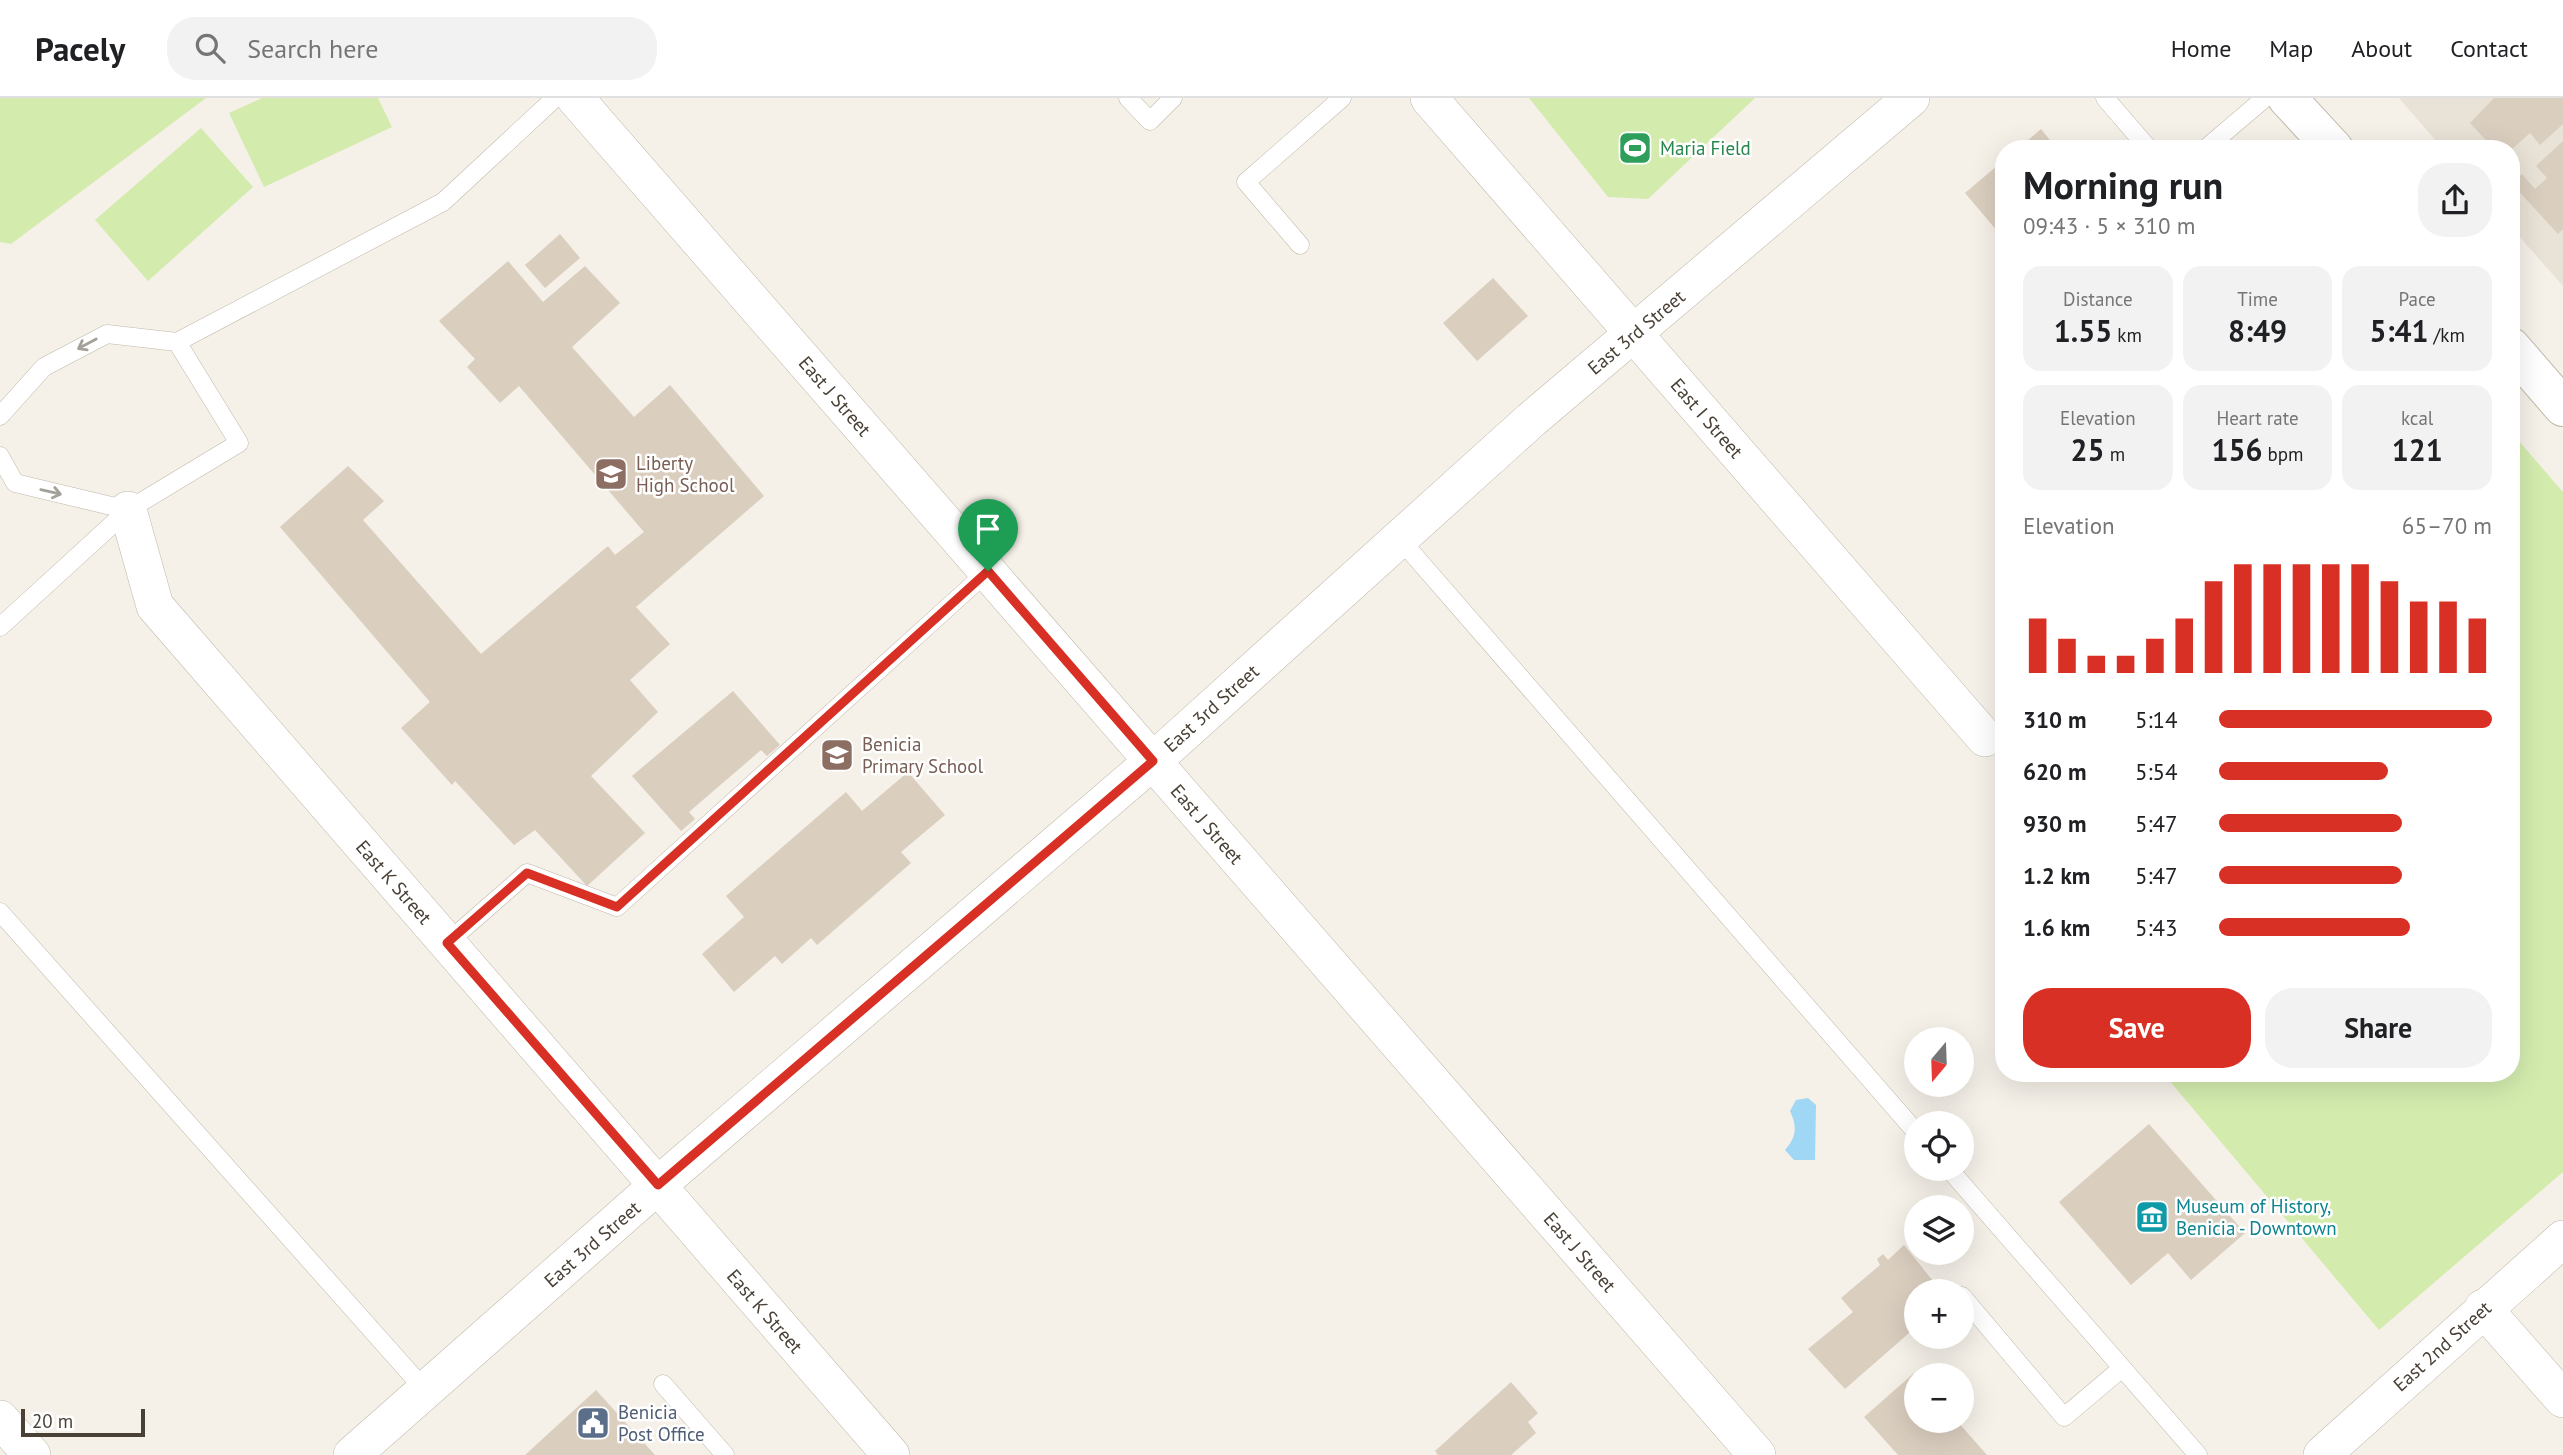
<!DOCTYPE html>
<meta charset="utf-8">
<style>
body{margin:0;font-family:"PT Sans",sans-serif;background:#f2f2f2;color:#202124;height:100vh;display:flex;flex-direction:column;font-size:26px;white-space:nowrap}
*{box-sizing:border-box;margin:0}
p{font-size:23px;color:#757577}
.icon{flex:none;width:38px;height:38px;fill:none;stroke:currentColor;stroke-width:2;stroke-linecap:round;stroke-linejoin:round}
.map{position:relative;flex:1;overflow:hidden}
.details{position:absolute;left:1995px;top:42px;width:525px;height:942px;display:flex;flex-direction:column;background:#fff;border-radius:28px;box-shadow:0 7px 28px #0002}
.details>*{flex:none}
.needle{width:46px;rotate:199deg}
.tools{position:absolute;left:1904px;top:929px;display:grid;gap:14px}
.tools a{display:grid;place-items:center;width:70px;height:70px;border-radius:50%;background:#fff;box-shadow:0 7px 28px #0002;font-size:35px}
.scale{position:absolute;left:21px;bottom:18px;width:124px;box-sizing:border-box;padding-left:7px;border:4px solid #494036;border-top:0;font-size:19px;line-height:24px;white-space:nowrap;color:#494036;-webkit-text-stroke:5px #fff;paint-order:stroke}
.pin{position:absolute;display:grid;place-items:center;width:60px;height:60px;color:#fff;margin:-72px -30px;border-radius:50% 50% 50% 0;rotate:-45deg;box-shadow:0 0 7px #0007}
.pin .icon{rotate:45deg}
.round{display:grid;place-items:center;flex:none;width:74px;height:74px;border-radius:28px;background:#f2f2f2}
.head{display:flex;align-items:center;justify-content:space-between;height:119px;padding:0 28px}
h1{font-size:38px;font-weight:600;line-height:52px}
.stats{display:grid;grid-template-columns:repeat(3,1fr);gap:10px;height:119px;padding:7px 28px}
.stats div{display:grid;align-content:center;border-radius:18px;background:#f2f2f2;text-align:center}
.stats b{font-size:30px;font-weight:600}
.stats small{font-size:19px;font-weight:400}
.stats p{font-size:19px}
.chart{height:196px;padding:14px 28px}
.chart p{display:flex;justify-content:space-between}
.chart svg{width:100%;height:126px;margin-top:7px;stroke:#d93025;stroke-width:6}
.primary-button{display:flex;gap:14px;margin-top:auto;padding:14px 28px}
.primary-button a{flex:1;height:80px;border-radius:28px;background:#d93025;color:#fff;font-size:28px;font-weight:600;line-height:80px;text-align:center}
.primary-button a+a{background:#f2f2f2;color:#202124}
ul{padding:0 28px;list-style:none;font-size:23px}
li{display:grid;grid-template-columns:112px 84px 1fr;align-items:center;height:52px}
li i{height:18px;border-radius:9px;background:#d93025}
header{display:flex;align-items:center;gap:42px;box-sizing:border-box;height:98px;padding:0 35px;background:#fff;border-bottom:2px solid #e0e0e0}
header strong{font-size:33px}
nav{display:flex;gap:38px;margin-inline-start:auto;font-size:24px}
.search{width:490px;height:63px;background:#f2f2f2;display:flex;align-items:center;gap:18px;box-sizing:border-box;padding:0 24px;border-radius:28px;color:#757577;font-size:26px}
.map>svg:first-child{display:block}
.residential{fill:#e9e2d6}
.green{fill:#d3ecae}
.water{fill:#a0d7f5}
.building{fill:#dacebf}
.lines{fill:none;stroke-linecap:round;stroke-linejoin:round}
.service-casing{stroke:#c1b8aa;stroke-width:19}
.minor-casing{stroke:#c1b8aa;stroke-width:38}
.tertiary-casing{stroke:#c1b8aa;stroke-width:40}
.service{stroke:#fff;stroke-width:18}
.minor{stroke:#fff;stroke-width:37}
.tertiary{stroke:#fff;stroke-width:38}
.oneway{stroke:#a4a09a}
.route-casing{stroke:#fff;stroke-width:14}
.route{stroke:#d93025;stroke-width:9}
.labels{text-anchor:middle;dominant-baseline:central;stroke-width:5;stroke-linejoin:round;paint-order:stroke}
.leisure-label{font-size:19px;fill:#27864d;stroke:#fff;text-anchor:start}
.street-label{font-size:19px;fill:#494036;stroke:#fff}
.education-label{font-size:19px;fill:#785e54;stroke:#fff;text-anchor:start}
.culture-label{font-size:19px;fill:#0d838f;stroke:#fff;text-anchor:start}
.service-label{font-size:19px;fill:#4e5e75;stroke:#fff;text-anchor:start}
</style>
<header>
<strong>Pacely</strong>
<div class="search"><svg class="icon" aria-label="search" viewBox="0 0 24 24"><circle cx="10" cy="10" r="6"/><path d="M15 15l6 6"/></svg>Search here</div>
<nav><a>Home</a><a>Map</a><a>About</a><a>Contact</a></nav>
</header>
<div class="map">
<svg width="2563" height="1357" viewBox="0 0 2563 1357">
<rect width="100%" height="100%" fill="#f5f0e8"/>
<path class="residential" d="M2399 0H2563V188L2511 129V51H2443Z"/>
<path class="green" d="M0 0H206L11 146 0 144Z
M262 0H378L392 29 264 89 229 15Z
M1529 0H1755L1648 101 1608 99Z
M201 30 253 89 148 183 95 122Z
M2511 334 2563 394V1074L2379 1232 2163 975H2511Z"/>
<path class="water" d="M1808 1000 1816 1007 1815 1062H1794L1785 1052C1797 1039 1797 1028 1790 1013L1796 1002Z"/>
<path class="building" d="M2494 0H2563V26L2540 47 2530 35 2511 52 2494 51 2470 25Z
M2041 31 2057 51H2018Z
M2563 43V131L2558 136 2512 86 2522 76 2535 91 2547 80 2536 68Z
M2004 62V141L1965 95Z
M560 136 580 160 545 190 525 167Z
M508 163 543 204 585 168 620 205 572 249 634 319 670 287 764 398 636 509 670 546 630 582 658 614 591 678 645 735 587 788 535 732 514 747 455 683 452 687 401 630 430 604 280 429 348 368 384 403 363 422 481 556 608 448 615 457 644 434 519 288 500 305 467 269 475 261 439 223Z
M1493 180 1528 218 1477 263 1443 225Z
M733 593 780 647 767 658 761 652 689 714 695 721 681 733 632 678Z
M908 674 945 717 901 754 911 765 817 847 811 840 782 866 775 858 734 894 702 856 744 819 726 798 846 694 862 713Z
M2149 1026 2245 1135 2191 1182 2168 1155 2131 1187 2059 1104Z
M1904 1147 1937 1188 1930 1194H1916V1229L1845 1291 1808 1251 1853 1214 1841 1200 1880 1167 1877 1161 1883 1156 1888 1162Z
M1914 1275 1916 1323H1957L1987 1357H1898L1864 1319Z
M1511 1284 1538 1315 1528 1324 1536 1335 1511 1357H1438L1435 1353Z
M596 1292 655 1357H525Z"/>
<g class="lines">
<defs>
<path id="service" d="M1128 0 1150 23 1173 0
M2105 0 2149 51
M2205 51 2265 0
M1300 147 1246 84 1342 0
M0 318 44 269 107 236 177 244
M0 358 15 385 128 412
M1399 440 1916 1034
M0 529 128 412 239 345 177 244 443 104 555 0
M0 814 425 1292
M447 845 527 775 617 809 988 473
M1949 1071 2198 1357
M1962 1198 2064 1319 2122 1270
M663 1286 725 1357"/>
<path id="minor" d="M575 0 1757 1357
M1429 0 1985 640
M128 412 155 508 891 1357
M2483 1210 2563 1301
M0 1321 32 1357
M352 1357 658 1087 1153 663 1531 322 1911 0
M2322 1357 2563 1141"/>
<path id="tertiary" d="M2287 0 2334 51
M2511 249 2563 309"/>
</defs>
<use href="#service" class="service-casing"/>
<use href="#minor" class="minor-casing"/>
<use href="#tertiary" class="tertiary-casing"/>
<use href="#service" class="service"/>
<use href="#minor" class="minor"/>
<use href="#tertiary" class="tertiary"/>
</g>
<defs><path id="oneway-shaft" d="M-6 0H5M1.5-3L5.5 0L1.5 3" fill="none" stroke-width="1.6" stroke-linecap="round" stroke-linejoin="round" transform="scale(1.75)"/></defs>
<g class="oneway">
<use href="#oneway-shaft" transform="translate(87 246) rotate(152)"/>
<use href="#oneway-shaft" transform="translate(51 394) rotate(13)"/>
</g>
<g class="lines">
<defs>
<path id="route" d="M988 473 1153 663 658 1087 447 845 527 775 617 809Z"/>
</defs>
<use href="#route" class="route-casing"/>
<use href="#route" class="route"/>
</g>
<defs>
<symbol id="stadium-square" viewBox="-11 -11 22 22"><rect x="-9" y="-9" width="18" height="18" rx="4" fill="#2e9e5b" stroke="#fff"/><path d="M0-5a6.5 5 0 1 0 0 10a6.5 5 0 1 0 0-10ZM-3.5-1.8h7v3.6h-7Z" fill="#fff"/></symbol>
<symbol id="school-square" viewBox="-11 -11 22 22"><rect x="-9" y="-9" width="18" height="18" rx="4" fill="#8d6e63" stroke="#fff"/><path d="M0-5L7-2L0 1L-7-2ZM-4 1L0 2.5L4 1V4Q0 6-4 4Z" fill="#fff"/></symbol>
<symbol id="museum-square" viewBox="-11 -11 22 22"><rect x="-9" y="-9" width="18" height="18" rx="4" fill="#0f9aa8" stroke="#fff"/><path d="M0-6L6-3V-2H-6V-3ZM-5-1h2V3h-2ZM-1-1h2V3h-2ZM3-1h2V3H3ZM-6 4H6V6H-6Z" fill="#fff"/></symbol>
<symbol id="civic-square" viewBox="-11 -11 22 22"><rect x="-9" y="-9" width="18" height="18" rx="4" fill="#5c6f8a" stroke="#fff"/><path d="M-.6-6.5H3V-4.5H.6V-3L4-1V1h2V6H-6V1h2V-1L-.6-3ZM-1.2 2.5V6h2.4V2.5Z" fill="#fff"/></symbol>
</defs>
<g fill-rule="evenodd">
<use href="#stadium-square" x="1616" y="31" width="38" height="38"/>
<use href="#school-square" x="592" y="357" width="38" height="38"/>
<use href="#school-square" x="818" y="638" width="38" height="38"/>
<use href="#museum-square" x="2133" y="1100" width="38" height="38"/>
<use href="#civic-square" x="574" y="1306" width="38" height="38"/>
</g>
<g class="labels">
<g class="leisure-label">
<text x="1660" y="50">Maria Field</text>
</g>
<g class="street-label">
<text transform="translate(1636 234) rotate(-40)">East 3rd Street</text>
<text transform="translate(835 298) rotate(49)">East J Street</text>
<text transform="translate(1707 320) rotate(49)">East I Street</text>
<text transform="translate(1211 610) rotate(-42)">East 3rd Street</text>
<text transform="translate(1207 726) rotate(49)">East J Street</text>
<text transform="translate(394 784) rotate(49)">East K Street</text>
<text transform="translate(592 1146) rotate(-41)">East 3rd Street</text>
<text transform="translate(1580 1154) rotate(49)">East J Street</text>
<text transform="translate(765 1213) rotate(49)">East K Street</text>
<text transform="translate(2442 1248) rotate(-42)">East 2nd Street</text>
</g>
<g class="education-label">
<text x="636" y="365">Liberty<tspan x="636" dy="22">High School</tspan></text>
<text x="862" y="646">Benicia<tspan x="862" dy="22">Primary School</tspan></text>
</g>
<g class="culture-label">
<text x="2176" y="1108">Museum of History,<tspan x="2176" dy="22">Benicia - Downtown</tspan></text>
</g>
<g class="service-label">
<text x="618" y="1314">Benicia<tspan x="618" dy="22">Post Office</tspan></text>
</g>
</g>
</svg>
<div class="tools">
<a><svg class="needle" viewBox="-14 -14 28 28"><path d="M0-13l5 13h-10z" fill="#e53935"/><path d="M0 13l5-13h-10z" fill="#757577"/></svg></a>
<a><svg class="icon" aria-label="locate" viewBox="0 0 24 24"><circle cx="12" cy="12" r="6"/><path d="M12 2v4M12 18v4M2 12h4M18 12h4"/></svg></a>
<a><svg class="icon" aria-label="layers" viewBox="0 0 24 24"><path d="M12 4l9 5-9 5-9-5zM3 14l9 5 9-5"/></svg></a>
<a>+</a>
<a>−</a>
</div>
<div class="scale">20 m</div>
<div class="pin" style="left:988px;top:473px;background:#1e9e55"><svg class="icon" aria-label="arrive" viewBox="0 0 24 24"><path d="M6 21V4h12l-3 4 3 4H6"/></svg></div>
<section class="details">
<div class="head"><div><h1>Morning run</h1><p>09:43 · 5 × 310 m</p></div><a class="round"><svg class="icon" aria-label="share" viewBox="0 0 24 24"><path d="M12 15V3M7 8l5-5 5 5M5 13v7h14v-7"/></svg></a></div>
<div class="stats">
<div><p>Distance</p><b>1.55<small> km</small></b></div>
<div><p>Time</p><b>8:49</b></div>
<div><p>Pace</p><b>5:41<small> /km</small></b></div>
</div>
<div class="stats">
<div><p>Elevation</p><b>25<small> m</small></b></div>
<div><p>Heart rate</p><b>156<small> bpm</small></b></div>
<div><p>kcal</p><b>121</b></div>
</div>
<div class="chart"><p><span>Elevation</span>65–70 m</p>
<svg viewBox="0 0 160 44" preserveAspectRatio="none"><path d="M5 44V25M15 44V32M25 44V38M35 44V38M45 44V32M55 44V25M65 44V12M75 44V6M85 44V6M95 44V6M105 44V6M115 44V6M125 44V12M135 44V19M145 44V19M155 44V25"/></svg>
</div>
<ul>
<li><b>310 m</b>5:14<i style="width:100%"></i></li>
<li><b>620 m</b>5:54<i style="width:62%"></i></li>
<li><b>930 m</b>5:47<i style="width:67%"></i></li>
<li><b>1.2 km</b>5:47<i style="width:67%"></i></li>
<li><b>1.6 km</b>5:43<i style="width:70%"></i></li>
</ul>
<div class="primary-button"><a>Save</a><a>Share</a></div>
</section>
</div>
